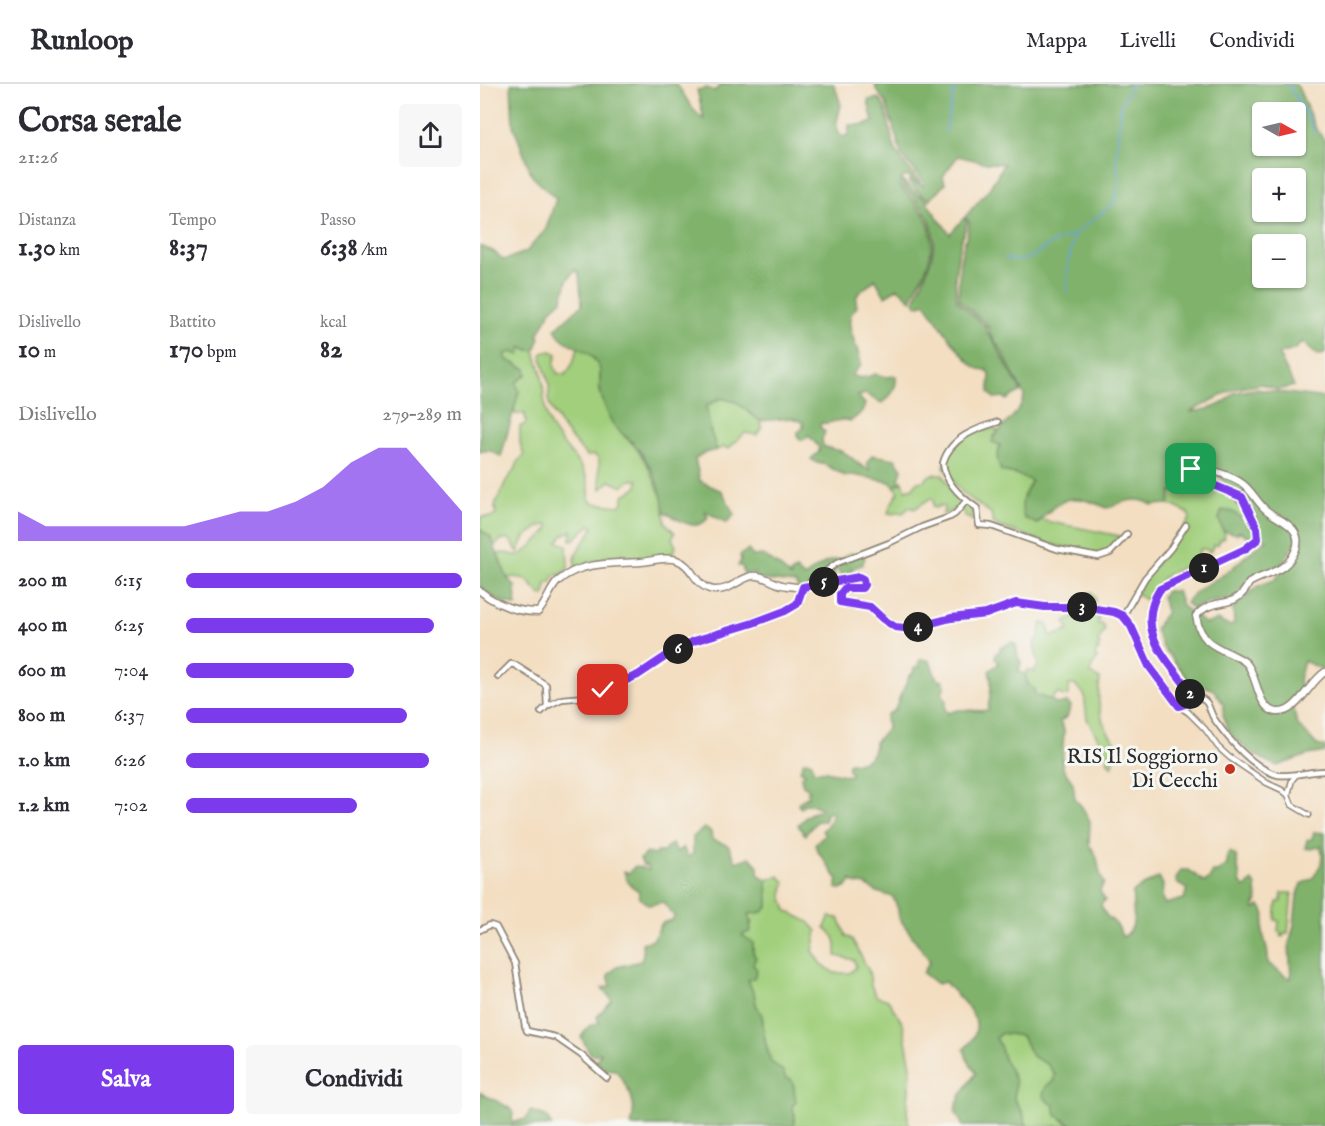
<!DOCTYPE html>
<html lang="it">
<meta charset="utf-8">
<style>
body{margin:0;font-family:"IM FELL English",serif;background:#f7f7f7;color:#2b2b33;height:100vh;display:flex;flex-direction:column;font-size:22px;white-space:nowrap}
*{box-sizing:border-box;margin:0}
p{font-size:20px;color:#7c7c81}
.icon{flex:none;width:33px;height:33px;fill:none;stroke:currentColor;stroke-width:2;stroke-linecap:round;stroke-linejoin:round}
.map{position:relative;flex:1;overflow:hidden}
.sheet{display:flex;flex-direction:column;background:#fff;width:480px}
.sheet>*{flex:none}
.needle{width:39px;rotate:98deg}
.fabs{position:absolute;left:772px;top:18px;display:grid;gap:12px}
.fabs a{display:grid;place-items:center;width:54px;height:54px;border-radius:6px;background:#fff;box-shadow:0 2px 4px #0004;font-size:30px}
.pin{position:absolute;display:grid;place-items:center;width:51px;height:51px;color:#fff;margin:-26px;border-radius:12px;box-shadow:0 3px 9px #0006}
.km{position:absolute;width:30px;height:30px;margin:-15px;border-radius:50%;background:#222;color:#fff;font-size:16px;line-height:30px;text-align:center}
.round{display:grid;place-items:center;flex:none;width:63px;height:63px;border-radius:6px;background:#f7f7f7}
.overview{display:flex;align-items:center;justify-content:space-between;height:102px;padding:0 18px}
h1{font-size:33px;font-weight:700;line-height:45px}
.stats{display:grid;grid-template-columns:repeat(3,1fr);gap:9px;height:102px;padding:6px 18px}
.stats div{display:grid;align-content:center}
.stats b{font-size:26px;font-weight:700}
.stats small{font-size:16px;font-weight:400}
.stats p{font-size:16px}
.chart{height:168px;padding:12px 18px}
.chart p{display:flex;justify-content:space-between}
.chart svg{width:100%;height:108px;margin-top:6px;fill:#7c3aed;opacity:.7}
.primary-button{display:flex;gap:12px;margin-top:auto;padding:12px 18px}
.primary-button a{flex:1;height:69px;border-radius:6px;background:#7c3aed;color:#fff;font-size:24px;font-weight:700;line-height:69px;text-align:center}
.primary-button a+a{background:#f7f7f7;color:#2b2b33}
ul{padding:0 18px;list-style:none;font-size:20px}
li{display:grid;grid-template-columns:96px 72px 1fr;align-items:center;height:45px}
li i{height:15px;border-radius:8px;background:#7c3aed}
header{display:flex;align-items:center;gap:36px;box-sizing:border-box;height:84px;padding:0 30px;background:#fff;border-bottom:2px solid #e1e1e2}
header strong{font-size:28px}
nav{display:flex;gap:33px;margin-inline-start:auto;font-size:21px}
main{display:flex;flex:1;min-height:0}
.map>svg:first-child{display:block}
.green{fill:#a1cf7c;stroke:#667d54;stroke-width:1.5}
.forest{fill:#80b26c;stroke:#566e4c;stroke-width:1.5;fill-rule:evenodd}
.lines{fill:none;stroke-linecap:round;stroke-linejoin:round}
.stream{stroke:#6aa2d9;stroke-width:1.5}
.pedestrian-casing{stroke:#8f8476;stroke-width:7}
.minor-casing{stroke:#8f8476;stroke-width:8}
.tertiary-casing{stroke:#8f8476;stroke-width:9}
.pedestrian{stroke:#fff;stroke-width:4}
.minor{stroke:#fff;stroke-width:4.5}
.tertiary{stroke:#fff;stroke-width:6}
.route-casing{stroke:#fff;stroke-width:12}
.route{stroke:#7c3aed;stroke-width:8}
.poi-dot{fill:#c8321e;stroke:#f6f6f2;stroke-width:2}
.labels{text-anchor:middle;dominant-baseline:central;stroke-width:6;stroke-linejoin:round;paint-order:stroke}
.poi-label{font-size:21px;fill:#2b2b2b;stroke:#f6f6f2;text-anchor:end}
</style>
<header>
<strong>Runloop</strong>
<nav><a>Mappa</a><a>Livelli</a><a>Condividi</a></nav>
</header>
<main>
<section class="sheet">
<div class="overview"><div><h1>Corsa serale</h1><p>21:26</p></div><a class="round"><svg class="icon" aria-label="share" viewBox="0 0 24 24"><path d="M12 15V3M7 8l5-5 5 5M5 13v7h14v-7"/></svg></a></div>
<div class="stats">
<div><p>Distanza</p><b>1.30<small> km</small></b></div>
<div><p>Tempo</p><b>8:37</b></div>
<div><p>Passo</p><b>6:38<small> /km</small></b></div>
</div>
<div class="stats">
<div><p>Dislivello</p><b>10<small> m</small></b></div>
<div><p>Battito</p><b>170<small> bpm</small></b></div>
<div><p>kcal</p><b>82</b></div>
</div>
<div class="chart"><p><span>Dislivello</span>279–289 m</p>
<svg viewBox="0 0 160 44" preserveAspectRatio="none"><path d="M0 44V32L10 38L20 38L30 38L40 38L50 38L60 38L70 35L80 32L90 32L100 28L110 22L120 12L130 6L140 6L150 19L160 32V44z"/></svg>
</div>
<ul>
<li><b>200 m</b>6:15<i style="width:100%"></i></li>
<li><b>400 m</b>6:25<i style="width:90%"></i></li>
<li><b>600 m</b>7:04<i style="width:61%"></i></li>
<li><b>800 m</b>6:37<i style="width:80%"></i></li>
<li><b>1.0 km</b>6:26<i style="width:88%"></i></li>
<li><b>1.2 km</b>7:02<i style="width:62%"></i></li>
</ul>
<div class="primary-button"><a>Salva</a><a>Condividi</a></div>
</section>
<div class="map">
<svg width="845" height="1042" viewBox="0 0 845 1042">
<rect width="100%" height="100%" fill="#f6f6f2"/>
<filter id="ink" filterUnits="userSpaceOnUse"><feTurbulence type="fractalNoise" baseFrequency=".0167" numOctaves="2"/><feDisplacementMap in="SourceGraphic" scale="12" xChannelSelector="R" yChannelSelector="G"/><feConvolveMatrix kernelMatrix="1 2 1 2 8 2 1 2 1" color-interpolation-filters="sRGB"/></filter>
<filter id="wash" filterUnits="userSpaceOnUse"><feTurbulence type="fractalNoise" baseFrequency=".008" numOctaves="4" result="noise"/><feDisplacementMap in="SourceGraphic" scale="24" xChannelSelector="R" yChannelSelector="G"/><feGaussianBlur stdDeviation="1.35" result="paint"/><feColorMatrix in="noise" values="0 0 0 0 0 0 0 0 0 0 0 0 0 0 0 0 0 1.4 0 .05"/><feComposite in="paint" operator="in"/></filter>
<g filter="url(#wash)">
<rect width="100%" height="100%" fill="#f3dec1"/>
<path class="green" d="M40 264 55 267C57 276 61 285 62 294 65 311 63 327 71 343 85 369 113 383 109 415L113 419 139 422 143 419V412L157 403 158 396H150L143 403 130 397 121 405 119 388V376L115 371 107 372C96 362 73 333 69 319 67 313 70 307 69 300 67 289 61 281 62 269L71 267 77 270 74 281 77 289 85 291 92 281 98 264 107 267 120 283V308L144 352 154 361 167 380 183 416 185 438 195 449 192 454 196 463 191 471 160 476 141 469 139 473H125L122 476 108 478 107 480 95 483C93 462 108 459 113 443L110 441 93 456H90L92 446 83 451 78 458 87 461 88 484 82 490 75 491 71 499H66L65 510 62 512C49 500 48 490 27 494L18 470C28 467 28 471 37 471 45 471 64 450 69 444L68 440 59 443 45 453 38 468 29 455 21 456 14 462 11 454 0 445 1 433H10L16 431 15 421 26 397 36 384 38 377 44 372 40 359V343L46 339 45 330H35C32 319 40 312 35 299L46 285 27 276 24 270Z
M241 314 256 318 280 337 282 344 277 351 265 349 248 365 244 363 237 366 231 349 226 322Z
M514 344 519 349 513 353 520 361 521 387 536 390 552 397 543 413 557 440 561 436 640 452 628 468 610 471 567 459 518 442 513 439 511 429C487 413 479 409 464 383 469 355 490 349 514 344Z
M457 390H462L472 405 493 423 492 436 486 433 482 426 475 425 469 429 463 430 464 423 461 421 456 424 453 423V416L451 414 434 425 430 423 423 429 418 428 413 430 408 429 411 420 419 408 414 402 423 398 426 406 433 404 437 398 444 397 450 391Z
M711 394C734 404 756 412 769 436L765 437 753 428 739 435 745 451 743 455 740 456 738 461H734L730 468 725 465H720L718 476C692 490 681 486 669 518L656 510 665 494 705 443 710 434 708 429 689 420 691 408 704 406Z
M612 508 615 514V518L601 530 602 532 614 526 616 527 615 531H619L618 540H622L625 545 618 558 620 561 617 565 619 566 615 570 617 575 611 584 610 590 620 595C616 617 620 642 635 657L632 670 634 677 632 683 628 678 626 669 618 661V654L607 635 604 610 595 601H589V611L583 612 577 609 571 616 555 611 545 593 547 586 554 588 558 581 554 559 559 554 562 539 567 540 571 553 589 546 585 538 595 533 600 513Z
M299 792 305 798 302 811 307 827 329 838 337 847 333 867 341 879 354 889H370L376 883 374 876 356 872C357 858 356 852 345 844L349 833 359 834 366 852 372 855 389 887 391 901 396 912 408 916 423 940 431 983 427 1027 429 1042H314L315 1032 312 1022 314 1002 306 995 302 987 291 978 285 957 282 931 276 921 275 913 268 896 273 880V859L262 851 272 839 269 830 282 828 288 823 287 796Z
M802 809H812L808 849H804L803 853 801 852V848H798L799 837 795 836 797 818H801Z
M521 949 542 952 552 972 567 980 575 990C571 1004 572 1029 585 1038 588 1040 592 1040 594 1042H547L543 1029 534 1015C537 995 534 993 525 977 521 969 523 964 516 954Z"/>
<path class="forest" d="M31 0H196C207 12 210 27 224 35L217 6 227 4 235 7 241 0H354L361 21 356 41 361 53 368 51 369 41H382L393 38 388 16 399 14C409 27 409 44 413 59 418 74 430 86 441 98L440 99 427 92 422 94 420 102C445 127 460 146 447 182 443 194 435 204 431 216L418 204 405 212 395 195C385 208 373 205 377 223 359 238 380 262 381 281L372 291C380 296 387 293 395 290L404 293 416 292C417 304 411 313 401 319L386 310 378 312 385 320C384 328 377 332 371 337 355 333 352 341 341 339L340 343 345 348 342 355 343 362C349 365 356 365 361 367 373 372 378 383 390 386L387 379 392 371 415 375 422 385 419 395 423 398 414 402 410 398 373 391 365 392 346 381 337 379 331 375 339 368V363L328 351 327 354 322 356 318 353V348L323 344V338L312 334 280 337 256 318 241 314 226 322 231 349 237 366 224 369 215 375 220 397 242 407C246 416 251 421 254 431L247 439 225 427 228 434C215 450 199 435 184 428 183 405 169 377 154 360 147 353 136 346 131 337 127 328 122 316 120 306 119 299 122 289 119 283 110 260 86 267 75 245L102 221 99 190 95 185 87 197 82 216 71 226 58 251 60 253 55 267 41 264 40 271 32 268 25 270 27 276 46 285 47 290 36 299 39 307 21 373 12 367H1L0 369V162L13 167 24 176 46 168 66 145 76 115 52 92 33 41Z
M395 0H815L818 3 835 43 845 57V270L837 271 822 258C815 267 809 268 798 269L814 302 798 306 782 300 754 305 710 328C727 326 743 323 754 309L775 305 845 314V583L841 585 824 577 819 596 822 605 812 619 817 640 837 661 845 663V668L828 671 797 682C775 673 737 649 744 621L734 606 724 602 717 607 682 562 675 545 686 528 682 512 686 507H697L702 522 726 540 737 536 749 542 754 540 753 524 778 502 794 496 815 475 821 457H816C803 479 801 489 774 491L756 514 727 519 713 525 706 519C715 503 737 497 751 485 763 475 773 464 787 456L779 450 773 456 759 447 757 450 743 447 739 435 742 426 753 428 765 437 773 435 767 417 746 400 733 384 717 375 718 381 709 385 711 394 704 406 691 408 689 420 672 421C658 411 642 418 627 424 591 409 583 411 557 440L544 434C539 419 544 410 552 397L536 390 521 387 517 374 520 361 512 358C514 345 542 332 544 311L522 268 509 248 508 242 479 216C479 200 478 185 482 169 484 158 489 149 489 137L485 133 509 105 524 80 507 79 478 72 463 92 465 100 450 115 440 110 429 98V96L443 102 444 97 422 72 406 19 396 5ZM783 28H816V62H783ZM783 94H816V128H783ZM783 160H816V194H783Z
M423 97 438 111 449 117 447 119 470 150 484 134 487 138 479 165 475 193 477 217 506 243 507 249 513 256 541 307 526 316 524 313 514 314 509 308 510 290 506 286C503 285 500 286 497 284 484 278 454 232 445 219L438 222 434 219C437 206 444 196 448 184 462 148 449 127 423 102Z
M0 445 11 454 27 494 35 502 36 522 19 517 0 503Z
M268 466 273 472 283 471C293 478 303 484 311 493V489L316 486 324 493C338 484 343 476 361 475L366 479 367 476 364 472 371 469 376 471H383L385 474 382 481 370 485 375 488 361 492 358 486H354L355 494H352L348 489 345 490 348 495 346 497 337 496 329 501 331 506 322 509 315 499 277 495 274 489 264 490 262 482H258L261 476 260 471Z
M532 558 536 561 538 574 541 577 539 588 545 590 548 601 554 605 555 611 571 616 576 620 587 618 591 622 587 633 580 637 584 646 582 683 593 699 595 715 602 723 610 737 609 761C621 772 616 786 624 799L620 807 625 816 621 821C626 836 633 834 639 844 640 847 641 851 643 853 660 842 651 827 653 809L660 803 679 793 683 801 682 814 685 820 704 815 707 805 698 800 696 795 701 786H709L724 798 729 795 733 788H737L747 781V772L750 768 756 772 761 800 765 803 773 797 776 802 777 818 773 823 775 825 780 822C790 833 781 840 783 850 786 861 789 867 788 879L808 894H811L809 860 814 841 817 812 822 800 833 794 841 780 842 771 841 762 831 765 825 764 827 756 832 755 834 748 845 749V1042H594L576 1031 574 1021 568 1018 563 1011 566 1002 573 998 575 990 567 980 552 972 542 952 521 949 516 954C523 964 521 969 525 977 534 993 537 996 534 1015L543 1029 547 1042H483L475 1027 480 1012 496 989 487 975 484 965C513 938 484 921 465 898L457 900 443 889 450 877 419 834 418 825 413 813 397 808 386 801 374 799 371 796C369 803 363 807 356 804L358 796 337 766 335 760 345 751 342 747 349 739 352 728 346 729 344 737H337L325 751 318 741C324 735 330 727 340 727L341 724 332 720H324L321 724 318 721 319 718 329 712 327 708 330 706 323 701 321 694 325 689 320 686 324 677 332 678 333 687H346L368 692 371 690 367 683 369 679C384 680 395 674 395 658L407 645 406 631 415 626C418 614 425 604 429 592L433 589 434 584 440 583 438 579 441 575 448 576C454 582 453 591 459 597L463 596 465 602 462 608 466 617 465 625 468 629C487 622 491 629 508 626 509 614 514 599 509 587L519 579 515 574 516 569 519 568 520 564Z
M224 744 231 748 232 756 248 761 256 778 270 773 278 782V790L287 796 288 823 282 828 269 830 271 847 262 851 273 859V869L276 874 273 880 277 886 274 894 268 896 275 913 276 921 282 931 285 957 291 978 303 987 306 995H311C315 1003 314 1010 316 1018L312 1022 315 1032 314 1042H151C158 1017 149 1006 136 986L125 985 116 977 121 969 112 971C106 966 106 960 101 953L109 942 119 939 117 933 132 916 122 904 131 902 128 891 137 883 161 877 163 870 162 859 173 856 182 839 192 836 194 832 183 818 169 821 160 814 158 806C150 803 145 795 144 787L149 789 155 782 169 786 168 782 163 781 160 775 166 769 175 771 177 768H185L186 764 192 760 197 768 203 763 207 772H210L213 769V753Z
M0 1008C11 1016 22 1018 33 1027L32 1039 46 1035 50 1027 66 1032 72 1042H0Z"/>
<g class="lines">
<path class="stream" d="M808 0 830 37 834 49
M465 49 474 7 480 0
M525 174C550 181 551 171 571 160 578 156 586 154 594 151
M587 208 588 178 595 150 634 119 640 99 636 76 641 20 652 0
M0 1037 6 1042"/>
</g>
</g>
<g filter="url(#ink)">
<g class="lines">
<defs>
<path id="pedestrian" d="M708 628 725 645 738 663 749 673 787 699 802 706 808 711 812 721 829 731
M808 711 812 696 817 690"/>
<path id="minor" d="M518 338C495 345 470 354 463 379 465 399 482 414 497 424L499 441 511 442 577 465 618 473 630 469 647 450
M643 532 665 494 691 464 706 441
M18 593 31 580 35 581 66 601 67 622
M711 612C717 612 722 613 727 619 730 624 731 631 735 636 749 656 774 685 798 691 810 693 831 687 845 687
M699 622 708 628
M61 628 67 622 82 615 105 613 158 591 191 569 214 557 305 527 317 520 323 503 357 479 409 459 442 443 470 433 475 430 486 417
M0 846 10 841 16 843 35 879 45 942 47 947 75 953 101 971 127 994"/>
<path id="tertiary" d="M0 507C17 521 36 528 58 528 67 519 69 506 78 497 101 477 132 480 161 478 173 477 185 472 197 476 214 482 215 504 234 506 250 507 258 495 272 492 282 490 292 499 302 501 306 502 311 502 315 503 332 504 360 495 379 493L383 495 384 501 382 504H365L360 510V518L389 523 415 543 424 544H433L471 534 506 530 536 519 565 523H604L634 528 643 532 651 541 669 582 699 622 706 620 710 615 709 606C686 574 654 547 680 505L765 465 778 455C777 423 760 410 732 400 724 397 716 396 711 389V385C723 381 754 393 763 400 772 407 777 418 785 425 797 436 824 442 816 465 807 489 787 488 769 499 755 529 735 510 716 532 720 555 730 561 751 570 756 573 763 575 767 580 778 593 777 626 797 628 817 630 829 598 845 588"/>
</defs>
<use href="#pedestrian" class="pedestrian-casing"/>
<use href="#minor" class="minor-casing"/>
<use href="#tertiary" class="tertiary-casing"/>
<use href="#pedestrian" class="pedestrian"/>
<use href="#minor" class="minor"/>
<use href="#tertiary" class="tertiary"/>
</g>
</g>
<g class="lines" filter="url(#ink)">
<defs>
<path id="route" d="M123 606 158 591 191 569 214 557 273 539 305 527 317 520 323 503 379 493 383 495 384 501 382 504H365L360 510V518L390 523 403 535 415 543 424 544H433L471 534 506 530 536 519 565 523H604L634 528 643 532 651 542 669 582 699 622 705 620 710 615 709 606C686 574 654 546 680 505L765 465 778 455 777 444 762 413 714 393 711 389V385"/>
</defs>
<use href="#route" class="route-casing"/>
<use href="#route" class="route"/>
</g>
<circle class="poi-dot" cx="750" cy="685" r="6"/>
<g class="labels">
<g class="poi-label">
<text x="738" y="673">RIS Il Soggiorno<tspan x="738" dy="24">Di Cecchi</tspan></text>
</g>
</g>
</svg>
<div class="fabs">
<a><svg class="needle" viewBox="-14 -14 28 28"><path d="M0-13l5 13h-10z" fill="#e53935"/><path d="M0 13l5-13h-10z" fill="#7c7c81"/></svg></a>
<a>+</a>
<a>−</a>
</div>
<div class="pin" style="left:711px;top:385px;background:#1e9e55"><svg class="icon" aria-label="arrive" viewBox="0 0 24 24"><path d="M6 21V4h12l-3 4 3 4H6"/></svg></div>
<div class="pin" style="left:123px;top:606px;background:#d93025"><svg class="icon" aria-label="check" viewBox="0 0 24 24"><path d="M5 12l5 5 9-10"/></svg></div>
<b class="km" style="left:724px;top:484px">1</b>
<b class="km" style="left:710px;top:610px">2</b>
<b class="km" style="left:602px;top:523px">3</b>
<b class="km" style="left:438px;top:543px">4</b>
<b class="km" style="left:344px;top:498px">5</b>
<b class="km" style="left:198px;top:565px">6</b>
</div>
</main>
